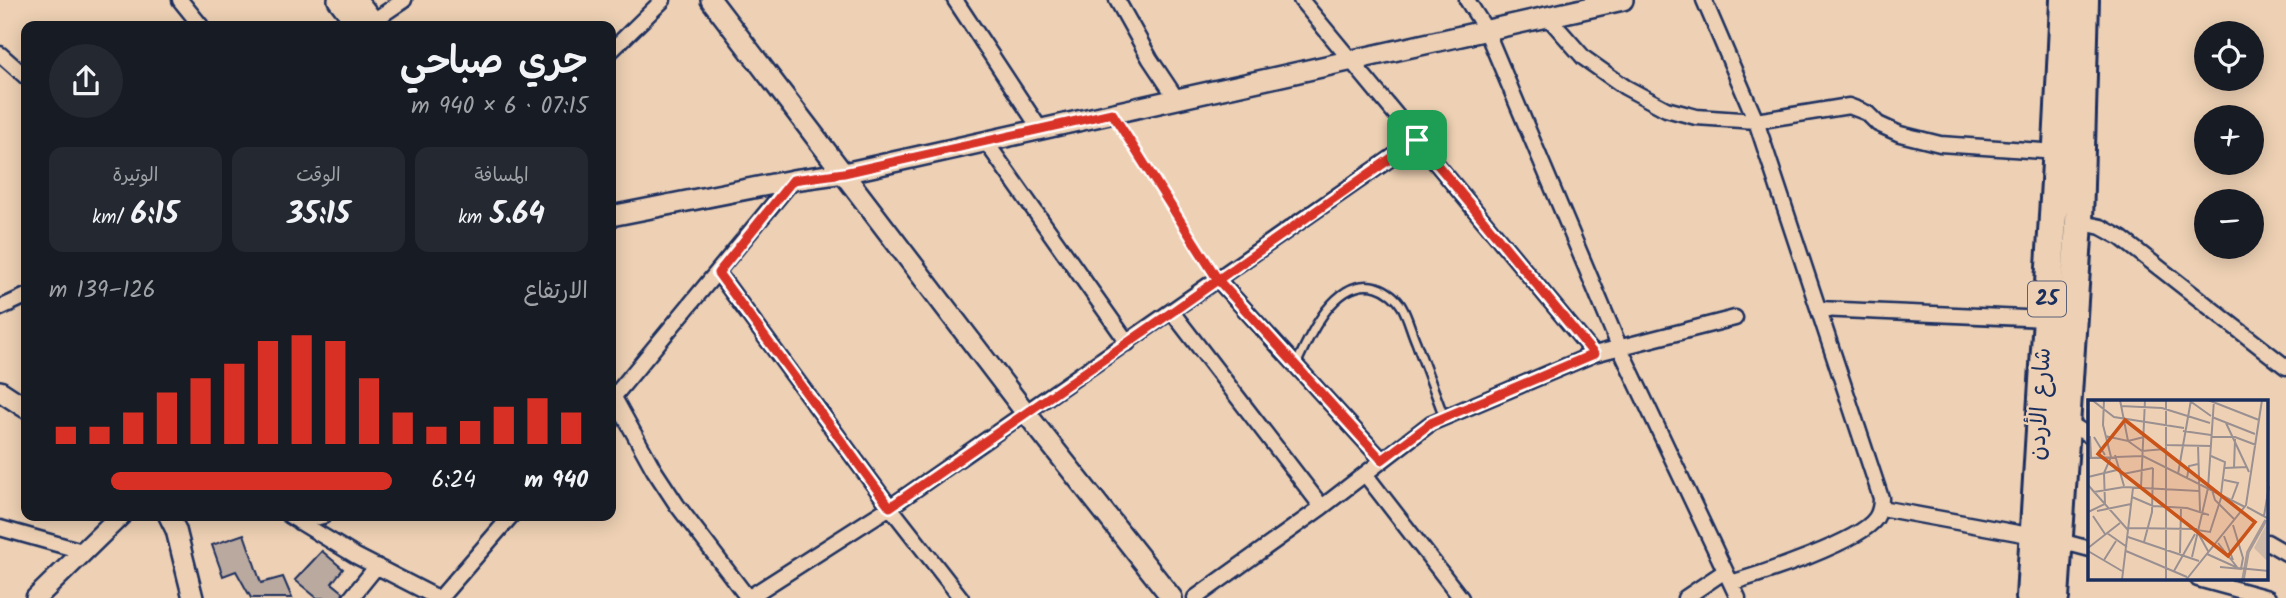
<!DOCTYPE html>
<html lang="ar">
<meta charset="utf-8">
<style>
body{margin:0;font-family:Kalam,"Playpen Sans Arabic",sans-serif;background:#242831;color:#f1f3f6;direction:rtl;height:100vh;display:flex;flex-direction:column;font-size:26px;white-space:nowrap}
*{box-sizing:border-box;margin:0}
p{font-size:23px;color:#9ea1a6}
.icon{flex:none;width:38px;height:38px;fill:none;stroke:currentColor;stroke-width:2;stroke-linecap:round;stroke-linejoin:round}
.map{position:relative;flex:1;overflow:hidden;direction:ltr}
.sheet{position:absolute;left:21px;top:21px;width:595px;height:500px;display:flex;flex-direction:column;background:#171b24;border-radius:14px;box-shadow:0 4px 18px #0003;direction:rtl}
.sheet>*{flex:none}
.buttons{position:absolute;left:2194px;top:21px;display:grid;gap:14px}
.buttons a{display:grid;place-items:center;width:70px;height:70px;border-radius:50%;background:#171b24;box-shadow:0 4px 18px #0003;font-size:35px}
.pin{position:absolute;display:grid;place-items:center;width:60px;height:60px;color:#fff;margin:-30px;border-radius:14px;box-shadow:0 4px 10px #0006}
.round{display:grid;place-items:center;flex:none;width:74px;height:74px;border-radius:37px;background:#242831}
.headline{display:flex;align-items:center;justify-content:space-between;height:119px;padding:0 28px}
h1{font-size:38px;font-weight:600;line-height:52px}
.stats{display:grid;grid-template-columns:repeat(3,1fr);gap:10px;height:119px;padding:7px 28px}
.stats div{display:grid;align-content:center;border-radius:14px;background:#242831;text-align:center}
.stats b{font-size:30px;font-weight:600}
.stats small{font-size:19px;font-weight:400}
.stats p{font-size:19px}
.chart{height:196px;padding:14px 28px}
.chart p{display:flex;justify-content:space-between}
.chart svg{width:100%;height:126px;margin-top:7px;stroke:#d93025;stroke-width:6}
ul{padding:0 28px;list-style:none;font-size:23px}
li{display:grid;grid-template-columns:112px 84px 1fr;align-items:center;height:52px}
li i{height:18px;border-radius:9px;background:#d93025}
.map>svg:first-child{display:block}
.building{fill:#baa99f;stroke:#1b2f5e;stroke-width:2}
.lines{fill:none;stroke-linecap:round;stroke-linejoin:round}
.lane-casing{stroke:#1b2f5e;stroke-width:12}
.street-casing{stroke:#1b2f5e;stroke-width:19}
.secondary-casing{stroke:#1b2f5e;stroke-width:24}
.highway-casing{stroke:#1b2f5e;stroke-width:32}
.path{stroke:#1b2f5e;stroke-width:2.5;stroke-dasharray:2 5;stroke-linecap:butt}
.lane{stroke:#eed1b4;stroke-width:7}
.street{stroke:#eed1b4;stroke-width:14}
.secondary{stroke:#eed1b4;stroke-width:19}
.highway{stroke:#eed1b4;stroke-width:26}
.route-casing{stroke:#fff;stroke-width:14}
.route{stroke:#d93025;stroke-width:9}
.labels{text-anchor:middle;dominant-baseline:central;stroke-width:5;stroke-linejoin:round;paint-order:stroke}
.shield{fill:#eed1b4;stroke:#5a6078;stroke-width:2}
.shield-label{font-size:21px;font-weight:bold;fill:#1b2f5e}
.street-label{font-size:23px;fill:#1b2f5e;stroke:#eed1b4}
.inset-river{fill:none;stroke:#a69996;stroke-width:3.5}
.inset-road{fill:none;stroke:#9a9092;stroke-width:2}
.view{fill:#c95318;fill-opacity:0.15;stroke:#c95318;stroke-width:3.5}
.inset-edge{fill:none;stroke:#1b2f5e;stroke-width:3.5}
</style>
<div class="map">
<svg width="2286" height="598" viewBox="0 0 2286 598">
<rect width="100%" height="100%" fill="#eed1b4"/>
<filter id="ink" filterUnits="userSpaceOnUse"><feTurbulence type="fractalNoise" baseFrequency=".0143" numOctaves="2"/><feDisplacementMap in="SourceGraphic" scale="14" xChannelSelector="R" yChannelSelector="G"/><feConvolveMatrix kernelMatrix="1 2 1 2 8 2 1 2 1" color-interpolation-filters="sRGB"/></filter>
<g filter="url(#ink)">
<path class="building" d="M244 534 261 583 283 577 292 598H251L236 571 223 576 212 545Z
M322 551 343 569 332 583 343 592 342 598H317L295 580Z"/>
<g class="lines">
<defs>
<path id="lane" d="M1296 365C1309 336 1336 275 1377 287 1387 290 1397 298 1402 307 1408 317 1411 331 1416 342 1425 367 1435 392 1444 417"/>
<path id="street" d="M180 0 201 26
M955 0 1040 129
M1117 0 1150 59 1176 98
M1301 0 1594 354
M1467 0 1486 30 1619 346 1738 598
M1704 0 1756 121 1881 498C1881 505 1880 512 1876 518 1860 542 1761 574 1731 583
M1547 16 1584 58 1625 87 1666 109 1696 117 1756 121 1849 106 1867 113 1878 124 1900 134 1940 144 2058 152
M373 21 404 0
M611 51 663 0
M0 54 26 77
M986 142 1128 343
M2079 222 2101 227 2121 238 2286 367
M718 273 890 507 961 598
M1218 280 1382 460
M0 308 26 296
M1819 309 2045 319
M1172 312 1322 507
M611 392 654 470 677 505 748 598
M611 400 793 180
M2067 422 2090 436
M1365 474 1461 598
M1881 508 2034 536
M290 516 356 556 438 598
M299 522 323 516
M0 528 82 551
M2060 541 2090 549
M2267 542 2286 553
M2198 579 2268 598
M351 598 377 566
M440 598 511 516
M748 598 890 507 1417 140
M1195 598 1322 507 1431 423 1594 354 1735 318
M1685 598 1725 571"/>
<path id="secondary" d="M338 0 358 26
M357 0 377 26
M711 0 1026 413 1172 598
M611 216 793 180 844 173 1623 0
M0 391 26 408
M169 516 176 530 193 598
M36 598 120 516"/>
<path id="highway" d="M2030 598C2041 399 2056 200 2064 0
M2055 598 2079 222 2085 0"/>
</defs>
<use href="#lane" class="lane-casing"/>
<use href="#street" class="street-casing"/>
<use href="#secondary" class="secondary-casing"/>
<use href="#highway" class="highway-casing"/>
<path class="path" d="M1122 129 1209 265"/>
<use href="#lane" class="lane"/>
<use href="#street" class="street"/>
<use href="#secondary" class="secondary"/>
<use href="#highway" class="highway"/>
</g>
</g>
<g class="lines" filter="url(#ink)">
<defs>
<path id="route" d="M1417 140C1335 197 1254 255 1172 312L890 507 718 273 793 180 844 173 1112 113 1218 280 1382 460 1431 423 1594 354 1417 140"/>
</defs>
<use href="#route" class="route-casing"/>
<use href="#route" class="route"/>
</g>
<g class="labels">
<rect class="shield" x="2028" y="281.5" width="38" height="35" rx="5"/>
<g class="shield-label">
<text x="2047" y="299">25</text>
</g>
<g class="street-label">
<text transform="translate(2041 404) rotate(-87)">شارع الأردن</text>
</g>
</g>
<g transform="translate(2088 400)">
<rect width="180" height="180" fill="#eed1b4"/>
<path d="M180 121V162L166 148Z" fill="#cfb9a8"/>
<path class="inset-river" d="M155 180 160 152 178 120"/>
<path class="inset-road" d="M4 0 26 17 96 28M32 0 40 41 54 51 77 49M120 0 171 20M102 1 123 16M33 6 74 8 122 23M124 17 167 34M138 23 161 72M95 31 123 35M2 36 3 57M17 36 40 41 56 37M6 37 17 55M123 37H147L168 45M77 45 123 46M110 45 112 111M27 55 36 86M123 56 137 62 133 94M0 58 55 56 157 107M137 68 159 67M146 68 147 39M35 74 65 68M90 74 103 0M0 77 33 69M99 78 101 66 110 64M136 80 150 83 144 99M0 85 40 130M53 87 57 0M124 90 127 100 146 119M6 92 36 87 111 91M44 97 65 106 99 108 121 115M159 107 181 119M9 111 43 104M0 112 17 104 16 73 23 57 15 25 16 0M5 116 17 134M176 116 181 86M40 128 109 129M109 130 122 132 134 95M109 131 120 151M19 133 39 147M136 136 145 160M40 137 111 161M56 142 64 112 65 68M130 143 149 167M0 148 32 123M0 151 34 171M38 151 99 177M92 153 93 108M119 154 150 168 181 171M104 157 120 88 126 0M16 160 28 141M132 167 153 169 155 158 145 125M86 171 107 134M34 180 45 88M78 180V0M98 180 158 105 174 0"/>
<path class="view" d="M37 20 167 122 140 156 10 54Z"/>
<rect width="180" height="180" class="inset-edge"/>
</g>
</svg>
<div class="buttons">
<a><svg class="icon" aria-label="locate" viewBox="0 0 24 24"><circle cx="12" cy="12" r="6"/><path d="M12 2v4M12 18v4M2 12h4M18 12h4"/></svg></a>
<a>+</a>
<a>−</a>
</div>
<div class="pin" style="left:1417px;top:140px;background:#1e9e55"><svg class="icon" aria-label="arrive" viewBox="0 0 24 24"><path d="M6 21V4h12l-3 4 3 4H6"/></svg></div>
<section class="sheet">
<div class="headline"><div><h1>جري صباحي</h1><p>07:15 · 6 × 940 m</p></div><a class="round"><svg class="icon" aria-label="share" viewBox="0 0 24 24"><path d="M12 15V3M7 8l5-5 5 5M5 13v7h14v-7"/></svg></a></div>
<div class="stats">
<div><p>المسافة</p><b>5.64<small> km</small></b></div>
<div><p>الوقت</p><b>35:15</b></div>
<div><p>الوتيرة</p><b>6:15<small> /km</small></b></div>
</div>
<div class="chart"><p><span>الارتفاع</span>126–139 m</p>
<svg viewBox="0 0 160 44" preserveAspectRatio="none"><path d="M5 44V38M15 44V38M25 44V33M35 44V26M45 44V21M55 44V16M65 44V8M75 44V6M85 44V8M95 44V21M105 44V33M115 44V38M125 44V36M135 44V31M145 44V28M155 44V33"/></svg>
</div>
<ul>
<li><b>940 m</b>6:24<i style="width:82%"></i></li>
</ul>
</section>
</div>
